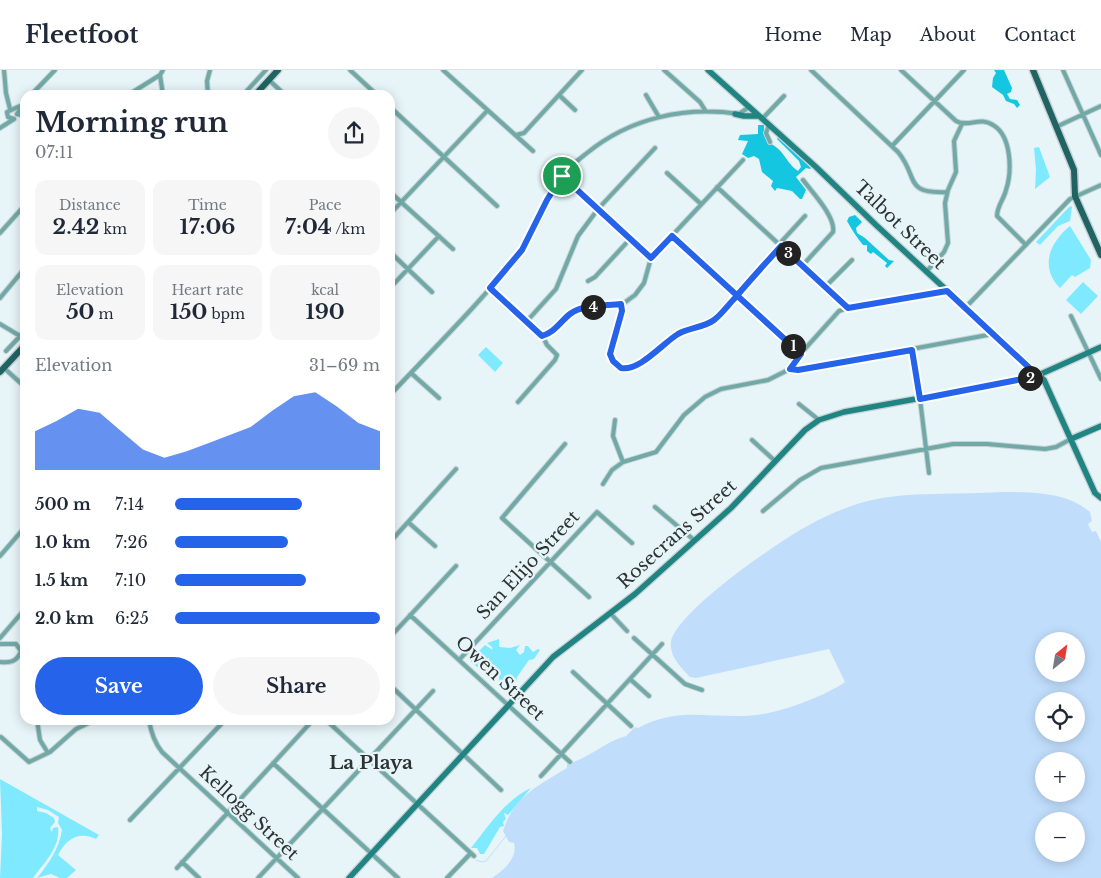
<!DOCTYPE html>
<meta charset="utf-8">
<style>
body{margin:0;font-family:"Libre Baskerville",serif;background:#f6f6f7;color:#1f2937;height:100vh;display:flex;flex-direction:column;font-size:19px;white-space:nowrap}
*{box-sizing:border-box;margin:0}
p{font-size:16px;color:#747a83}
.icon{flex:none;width:28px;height:28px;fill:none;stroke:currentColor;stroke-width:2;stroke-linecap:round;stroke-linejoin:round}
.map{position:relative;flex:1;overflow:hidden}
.panel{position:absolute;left:20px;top:20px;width:375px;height:635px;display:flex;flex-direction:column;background:#fff;border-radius:15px;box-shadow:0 2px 12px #0003}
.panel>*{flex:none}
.needle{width:32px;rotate:30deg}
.fabs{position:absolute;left:1035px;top:562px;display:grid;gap:10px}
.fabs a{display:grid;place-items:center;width:50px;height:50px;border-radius:50%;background:#fff;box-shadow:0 2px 12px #0003;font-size:25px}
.pin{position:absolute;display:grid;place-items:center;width:42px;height:42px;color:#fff;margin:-21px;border:2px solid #fff;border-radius:50%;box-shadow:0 1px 5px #0007}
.km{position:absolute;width:25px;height:25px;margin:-12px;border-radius:50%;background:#222;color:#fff;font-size:14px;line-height:25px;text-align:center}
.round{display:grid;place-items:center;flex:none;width:52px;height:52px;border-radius:26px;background:#f6f6f7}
.head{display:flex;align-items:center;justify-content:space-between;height:85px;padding:0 15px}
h1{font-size:28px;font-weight:700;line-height:38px}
.figures{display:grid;grid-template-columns:repeat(3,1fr);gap:8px;height:85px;padding:5px 15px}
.figures div{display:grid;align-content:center;border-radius:12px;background:#f6f6f7;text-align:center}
.figures b{font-size:21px;font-weight:700}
.figures small{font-size:14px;font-weight:400}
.figures p{font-size:14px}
.chart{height:140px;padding:10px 15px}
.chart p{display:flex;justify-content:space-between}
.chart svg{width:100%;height:90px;margin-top:5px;fill:#2563eb;opacity:.7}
.action{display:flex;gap:10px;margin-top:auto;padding:10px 15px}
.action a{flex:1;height:58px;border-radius:30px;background:#2563eb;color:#fff;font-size:20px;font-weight:700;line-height:58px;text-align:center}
.action a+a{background:#f6f6f7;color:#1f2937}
ul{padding:0 15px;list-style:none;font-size:16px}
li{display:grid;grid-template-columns:80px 60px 1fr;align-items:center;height:38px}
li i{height:12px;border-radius:6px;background:#2563eb}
header{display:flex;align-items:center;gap:30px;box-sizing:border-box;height:70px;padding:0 25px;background:#fff;border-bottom:1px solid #e0e1e3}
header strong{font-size:24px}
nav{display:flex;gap:28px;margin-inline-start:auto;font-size:18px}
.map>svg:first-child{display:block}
.green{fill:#7feaff}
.forest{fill:#15c6e0}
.water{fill:#c0defc;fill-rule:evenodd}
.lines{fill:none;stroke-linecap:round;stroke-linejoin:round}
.stream{stroke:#c0defc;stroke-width:1}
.street-casing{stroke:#c6d2d5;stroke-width:6}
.secondary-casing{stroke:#c6d2d5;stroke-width:8}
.primary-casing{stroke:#c6d2d5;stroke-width:9}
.street{stroke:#71a9a7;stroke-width:4}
.secondary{stroke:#1f8482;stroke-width:5.5}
.primary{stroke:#206362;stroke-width:6}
.route-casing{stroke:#fff;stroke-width:10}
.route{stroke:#2563eb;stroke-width:6}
.labels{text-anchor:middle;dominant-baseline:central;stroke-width:4.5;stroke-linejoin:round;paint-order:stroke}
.street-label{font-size:18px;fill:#2d3233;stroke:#e7f5f8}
.neighbourhood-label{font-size:19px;font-weight:bold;fill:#2d3233;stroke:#e7f5f8}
</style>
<header>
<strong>Fleetfoot</strong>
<nav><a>Home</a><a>Map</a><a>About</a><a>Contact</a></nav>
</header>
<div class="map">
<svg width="1101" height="808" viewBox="0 0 1101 808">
<rect width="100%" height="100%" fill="#e7f5f8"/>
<path class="green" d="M1039 77 1050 107 1035 119 1036 100 1034 78Z
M1072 136 1070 151 1058 156 1040 175 1036 172 1069 137Z
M1070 156 1091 190 1090 198 1075 207 1072 205 1060 218C1039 197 1050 172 1070 156Z
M1083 212 1098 226 1081 244 1066 230Z
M486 277 503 293 495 302 478 285Z
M499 569V577L510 578 520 575 516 580 520 585 524 582 525 576H528L533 582 538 579 540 580 534 589 529 590 517 607 516 612 508 615 500 613 498 602 491 597 492 593 489 591V587L480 597H477L471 592V589L485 575 493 580V583L492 577 487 573Z
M0 709 99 765 96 769C79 761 66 769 58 785L76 800 67 808H60L51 804 37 808C49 793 59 779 62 760L58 753 59 747 48 740 37 737V741L46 743 54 748 55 752 50 758 52 762 53 758 58 757C61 777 43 794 33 808H0L2 764Z
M531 718 508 745 504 743 506 749 503 752 504 756 500 757 484 784H480L477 778H471C486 759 507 728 531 718Z"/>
<path class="forest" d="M994 0H1004L1012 18 1011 22 1007 24 1010 29 1017 30 1020 35 1017 38 1014 34 1006 31 1003 25 992 17 993 8 996 3Z
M758 55H764V63L769 73C785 80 785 92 798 101L801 97 799 91 777 69 778 67 811 98 810 99 806 98 796 107 806 120 802 129H800L792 121 777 118 775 121 771 116 773 111 762 102 759 89 754 86 748 88 742 84 748 71 738 70 740 65 758 64Z
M855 145 862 152 856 158 857 163 865 168 889 190 894 191 887 198 885 196 887 193 873 182 871 184 867 181V175H863C857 168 852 160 847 151L849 147Z"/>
<path class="water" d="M1001 422C1027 422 1058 422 1080 435 1084 437 1087 440 1090 442L1092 451 1088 454 1092 462 1096 461 1101 472V808H492C503 801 518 788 514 773L509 772 503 761C514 726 538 716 567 698V694C588 689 606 671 626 666L635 657 638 658C676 638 703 647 744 646 772 646 822 628 845 612L829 579 696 608 690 607C681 598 669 586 671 572 676 542 780 470 809 455 827 445 848 436 868 431 908 421 959 425 1001 422ZM1044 571H1076V604H1044ZM1044 631H1076V664H1044ZM1044 691H1076V724H1044ZM1044 751H1076V784H1044Z"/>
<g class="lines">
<path class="stream" d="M476 790 482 792 486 791 506 766"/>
<defs>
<path id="street" d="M4 0 6 23 10 39
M350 0 377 25
M443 0 533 81
M664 0 700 32 705 40
M811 0 898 82C919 107 903 124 947 122
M901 0 956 51C968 58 980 46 993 55 1012 66 1012 102 1006 120 1004 129 997 136 997 146L1026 175
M1063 0 1101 85
M160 5 163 25
M269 10 285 25
M31 25 55 0
M128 25 160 5 163 0
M208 25 207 11 210 0
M243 25 266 0
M559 25 575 40
M646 25 659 47
M390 37 497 136
M17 44 25 31
M17 44 25 46
M14 49 8 47 7 42 20 36
M762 49 784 26
M769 55 766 63 770 72
M1056 57 1101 36
M0 58 14 49
M516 65 524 63 582 0
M892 76 964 0
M667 103 701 134
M562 106 651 188
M717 117 848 238
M390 122 453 179
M390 144 487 41
M0 163 25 135
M672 166 801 284
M390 182 432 222
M802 196 833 162C836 147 812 122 803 110
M926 202 944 182 948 173 945 133 948 120 956 102 954 71 962 54
M588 211 595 207 630 169
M825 217 852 190
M390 218 439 166
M490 218 542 265 547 275 557 285 555 290 518 332
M0 228 25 198
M621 234 622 241 610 285C615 295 622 300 633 297L679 263 714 251 781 176 782 171 805 146
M965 238 1070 129 1101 115
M1071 246 1101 309
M527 251 556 219 578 166 598 139 655 78
M0 254 25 269
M542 265 551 263 571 243 583 238 624 233 635 225 644 213 651 188 743 90
M912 280 920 329 929 403
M6 281 25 261
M4 298 25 317
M790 299 794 291 839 241 848 238 947 221
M411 303 439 328
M390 325C434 278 480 233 520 183 538 160 546 131 562 107 568 97 578 90 587 83 630 48 684 36 739 44L749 37
M799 334 819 350
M615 350 613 366 623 392
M752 370 775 391
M565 374 502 448 589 527
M603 414 612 400 623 392 656 382 684 345 705 327 721 319 768 310 790 299 798 300 993 264
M655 437 694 470
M763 441 800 410 821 398 953 374H987L1045 379 1056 377 1071 369
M408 452 435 476
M390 472 456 399
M0 486 25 457
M611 544 627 561
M410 545 570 692
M390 567 456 496
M0 568 25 539
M634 568 685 614 702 620
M0 574H16L21 581C17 592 10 593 0 592
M459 590 597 442 632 473
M573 602 631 656
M630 609 649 626
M394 619 501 720
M37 650 40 670 48 683
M149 650C151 663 154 672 162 682L298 808
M326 650 474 786
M1 667 29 692 50 682 76 659 95 650
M273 693 398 808
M541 706 662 574
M130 750 225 650
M182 792 199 808
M177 798 313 650
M258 808 433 621
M447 808 471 783"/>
<path id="secondary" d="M708 0 816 97 876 155 1044 310 1095 423 1101 428
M735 44 744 46H759
M1071 369 1101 356
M349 808 553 587 635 524 731 438 805 360 819 350 844 342 1032 308 1101 277"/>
<path id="primary" d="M1033 0 1074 100 1075 126 1078 133 1101 185
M255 25 278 0
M0 302 25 275"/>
</defs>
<use href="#street" class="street-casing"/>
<use href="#secondary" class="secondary-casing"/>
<use href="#primary" class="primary-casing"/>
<use href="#street" class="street"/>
<use href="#secondary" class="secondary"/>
<use href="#primary" class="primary"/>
</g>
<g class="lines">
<defs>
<path id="route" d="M562 106 651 188 672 166 801 284 790 299 798 300 912 280 920 329 1038 306 947 221 848 238 781 176C766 193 750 210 735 228 728 235 722 244 714 250 705 257 689 258 678 264 663 273 639 302 621 298L613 291 610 284 622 241 621 234C606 236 583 234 570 244 560 252 555 262 542 266L490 218 522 180 547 130 562 106"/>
</defs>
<use href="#route" class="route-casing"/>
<use href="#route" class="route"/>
</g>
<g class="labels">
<g class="street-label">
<text transform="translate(900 155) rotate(44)">Talbot Street</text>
<text transform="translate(677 464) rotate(-42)">Rosecrans Street</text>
<text transform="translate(528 495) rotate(-47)">San Elijo Street</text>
<text transform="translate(500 608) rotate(43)">Owen Street</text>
<text transform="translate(249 743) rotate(43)">Kellogg Street</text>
</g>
<g class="neighbourhood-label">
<text x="371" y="692">La Playa</text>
</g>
</g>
</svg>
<div class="fabs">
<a><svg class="needle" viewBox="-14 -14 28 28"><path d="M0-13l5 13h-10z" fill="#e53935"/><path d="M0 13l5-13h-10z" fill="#747a83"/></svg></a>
<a><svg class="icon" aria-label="locate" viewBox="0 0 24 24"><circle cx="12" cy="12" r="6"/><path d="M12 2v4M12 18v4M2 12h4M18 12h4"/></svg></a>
<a>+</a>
<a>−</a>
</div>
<div class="pin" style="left:562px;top:106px;background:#1e9e55"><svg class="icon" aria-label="arrive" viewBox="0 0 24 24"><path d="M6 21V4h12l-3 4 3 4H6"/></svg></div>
<b class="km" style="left:793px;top:276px">1</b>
<b class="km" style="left:1030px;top:308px">2</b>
<b class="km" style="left:788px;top:183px">3</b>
<b class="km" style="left:593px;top:237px">4</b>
<section class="panel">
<div class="head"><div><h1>Morning run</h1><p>07:11</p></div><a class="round"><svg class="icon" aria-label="share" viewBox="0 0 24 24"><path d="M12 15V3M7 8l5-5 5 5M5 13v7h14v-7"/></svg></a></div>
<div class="figures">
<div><p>Distance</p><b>2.42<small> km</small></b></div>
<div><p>Time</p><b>17:06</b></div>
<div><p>Pace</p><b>7:04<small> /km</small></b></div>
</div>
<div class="figures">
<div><p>Elevation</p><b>50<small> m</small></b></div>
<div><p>Heart rate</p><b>150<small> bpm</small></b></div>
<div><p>kcal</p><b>190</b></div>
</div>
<div class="chart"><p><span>Elevation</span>31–69 m</p>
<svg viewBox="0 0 160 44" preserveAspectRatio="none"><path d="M0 44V25L10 20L20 14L30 16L40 25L50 34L60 38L70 35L80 31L90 27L100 23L110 15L120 8L130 6L140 13L150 21L160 25V44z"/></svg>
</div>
<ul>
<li><b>500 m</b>7:14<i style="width:62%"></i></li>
<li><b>1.0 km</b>7:26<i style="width:55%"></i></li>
<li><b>1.5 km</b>7:10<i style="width:64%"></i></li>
<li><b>2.0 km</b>6:25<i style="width:100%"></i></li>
</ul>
<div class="action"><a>Save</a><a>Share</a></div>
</section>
</div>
